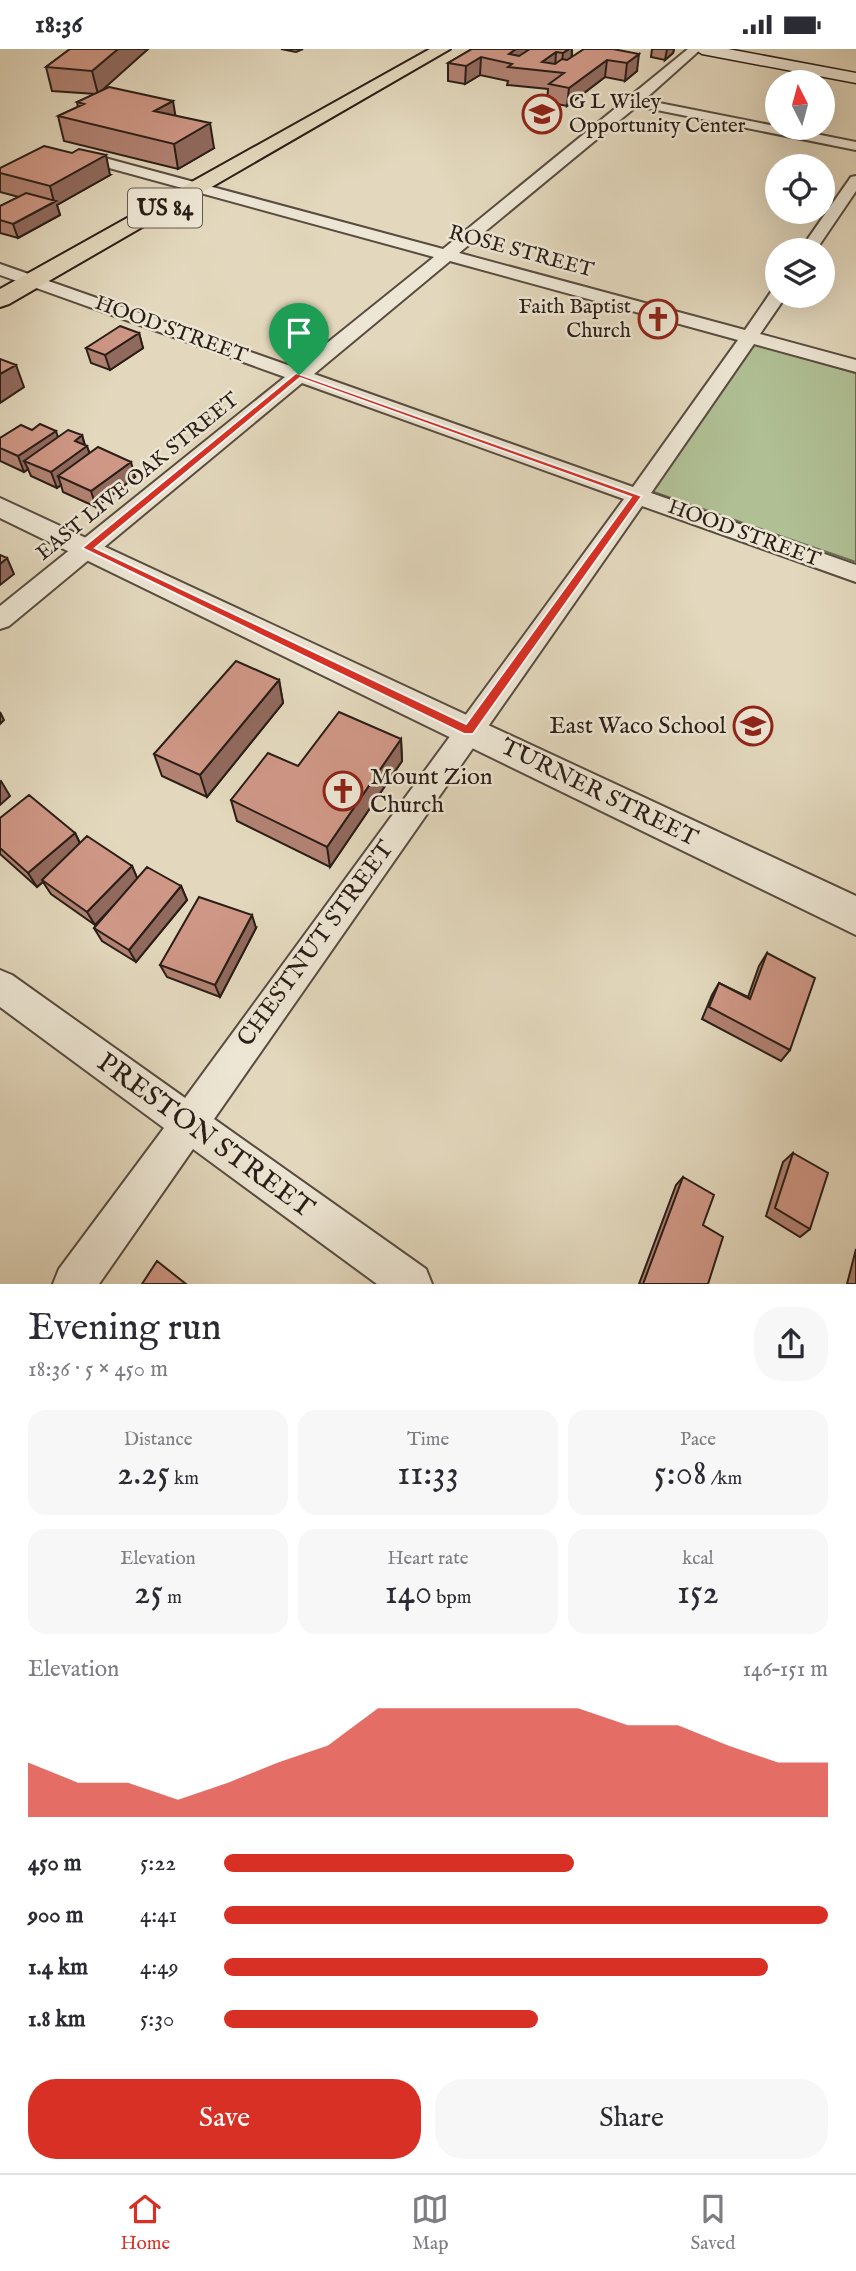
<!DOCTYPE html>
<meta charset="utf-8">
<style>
body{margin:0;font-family:"IM FELL English",serif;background:#f7f7f7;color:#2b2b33;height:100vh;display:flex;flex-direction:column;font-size:26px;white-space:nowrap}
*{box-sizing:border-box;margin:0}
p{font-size:23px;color:#7c7c81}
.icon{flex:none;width:38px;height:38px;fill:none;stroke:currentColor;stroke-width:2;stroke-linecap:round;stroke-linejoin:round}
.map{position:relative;height:1235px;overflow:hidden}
.panel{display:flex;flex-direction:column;background:#fff;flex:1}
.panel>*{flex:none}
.needle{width:46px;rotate:354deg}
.controls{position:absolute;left:765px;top:21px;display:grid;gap:14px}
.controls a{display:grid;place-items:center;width:70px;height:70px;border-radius:50%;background:#fff;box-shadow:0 7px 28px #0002;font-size:35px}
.pin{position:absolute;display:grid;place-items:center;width:60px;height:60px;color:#fff;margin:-72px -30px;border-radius:50% 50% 50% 0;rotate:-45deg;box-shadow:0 0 7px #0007}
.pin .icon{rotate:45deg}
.round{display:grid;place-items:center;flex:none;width:74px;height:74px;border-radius:28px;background:#f7f7f7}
.headline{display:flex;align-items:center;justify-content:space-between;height:119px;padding:0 28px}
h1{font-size:38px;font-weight:600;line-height:52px}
.figures{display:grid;grid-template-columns:repeat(3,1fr);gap:10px;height:119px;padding:7px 28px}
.figures div{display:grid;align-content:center;border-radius:18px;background:#f7f7f7;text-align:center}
.figures b{font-size:35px;font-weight:600}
.figures small{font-size:19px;font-weight:400}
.figures p{font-size:19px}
.chart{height:196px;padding:14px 28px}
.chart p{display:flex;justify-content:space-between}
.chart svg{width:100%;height:126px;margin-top:7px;fill:#d93025;opacity:.7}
.cta{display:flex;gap:14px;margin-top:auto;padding:14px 28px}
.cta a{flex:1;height:80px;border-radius:28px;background:#d93025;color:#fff;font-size:28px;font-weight:600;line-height:80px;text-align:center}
.cta a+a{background:#f7f7f7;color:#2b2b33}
ul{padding:0 28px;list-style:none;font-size:23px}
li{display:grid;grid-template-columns:112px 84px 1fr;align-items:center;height:52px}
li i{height:18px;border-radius:9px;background:#d93025}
.status{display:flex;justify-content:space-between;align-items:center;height:49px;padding:0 35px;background:#fff;direction:ltr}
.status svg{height:19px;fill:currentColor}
.tab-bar{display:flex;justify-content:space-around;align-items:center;height:98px;border-top:2px solid #e1e1e2;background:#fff;font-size:19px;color:#7c7c81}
.tab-bar a{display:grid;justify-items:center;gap:4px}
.tab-bar .on{color:#d93025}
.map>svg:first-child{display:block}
.green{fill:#b0bf94;stroke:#6d6e56;stroke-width:2}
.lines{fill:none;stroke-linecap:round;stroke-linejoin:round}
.minor-casing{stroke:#584c40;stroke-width:4}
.tertiary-casing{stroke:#584c40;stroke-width:4}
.secondary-casing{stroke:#2a1e17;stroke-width:3}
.primary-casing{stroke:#2a1e17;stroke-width:4}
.minor{fill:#ede6d4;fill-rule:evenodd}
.tertiary{fill:#ede6d4;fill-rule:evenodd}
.secondary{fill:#ede6d4;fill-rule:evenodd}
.primary{fill:#e3d8bd;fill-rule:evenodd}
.wall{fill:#b28273;stroke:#2a1e17;stroke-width:2}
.shaded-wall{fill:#916a5e;stroke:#2a1e17;stroke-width:2}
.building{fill:#cf9786;stroke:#2a1e17;stroke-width:2}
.route{fill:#d93025;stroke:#fff;stroke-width:2;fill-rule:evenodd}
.labels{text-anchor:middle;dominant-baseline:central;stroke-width:5;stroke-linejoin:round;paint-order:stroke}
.far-poi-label{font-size:21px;fill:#2a1e17;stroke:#ede6d4;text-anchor:start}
.far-street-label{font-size:21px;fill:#2a1e17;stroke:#ede6d4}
.shield{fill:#ede6d4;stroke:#645a50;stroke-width:2}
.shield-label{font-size:23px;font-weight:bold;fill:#2a1e17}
.poi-label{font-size:24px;fill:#2a1e17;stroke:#ede6d4;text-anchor:end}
.street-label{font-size:24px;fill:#2a1e17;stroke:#ede6d4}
.near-street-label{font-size:28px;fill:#2a1e17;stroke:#ede6d4}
</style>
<div class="status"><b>18:36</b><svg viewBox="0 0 49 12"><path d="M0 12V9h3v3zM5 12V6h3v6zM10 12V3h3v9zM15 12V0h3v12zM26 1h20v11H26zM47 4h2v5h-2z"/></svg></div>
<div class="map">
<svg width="856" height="1235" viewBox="0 0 856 1235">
<rect width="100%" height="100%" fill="#e3d8bd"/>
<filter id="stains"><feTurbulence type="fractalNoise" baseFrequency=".00286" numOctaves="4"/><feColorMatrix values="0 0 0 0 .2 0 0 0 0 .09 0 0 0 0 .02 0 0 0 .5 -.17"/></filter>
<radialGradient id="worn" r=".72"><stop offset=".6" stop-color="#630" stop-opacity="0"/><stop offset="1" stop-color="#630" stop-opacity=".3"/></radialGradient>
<path class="green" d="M752 294 856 324V513L648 441Z"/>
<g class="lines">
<defs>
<path id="minor" d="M688 0H701L644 51 856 93V101L637 57 459 204 745 281 771 243 777 242V247H786L760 285 856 311V323L754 295 651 444 856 516V533L642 457 214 1070 426 1220 432 1235H377L193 1100 99 1235H53L59 1220 164 1079 0 958V921L12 926 185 1049 624 450 302 334 9 577 0 580V557L285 328 0 226V215L296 319 434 208 80 111V105H90L443 200ZM450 212 738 291 633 438 314 325Z
M856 127V142L816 201H800L851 128Z"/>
<path id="tertiary" d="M0 449 856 847V886L0 469Z"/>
<path id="secondary" d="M694 0H728L856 24V34L702 5Z"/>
<path id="primary" d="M430 0H450L9 255 0 258V240Z"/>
</defs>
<use href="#minor" class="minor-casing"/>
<use href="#tertiary" class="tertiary-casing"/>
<use href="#secondary" class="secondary-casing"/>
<use href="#primary" class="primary-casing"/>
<use href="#minor" class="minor"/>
<use href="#tertiary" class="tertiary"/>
<use href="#secondary" class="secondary"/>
<use href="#primary" class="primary"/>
</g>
<path class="wall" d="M70 0H148L100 42 175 67 214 99 178 120 64 92 58 67 78 58 77 53 96 45 52 42 46 18Z
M281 0H303L296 3Z
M472 0H572V9L613 0 637 22 625 32 605 28 567 57 547 53 548 40 507 36 508 32 480 26 465 35 448 32V14Z
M652 0H674L673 4 665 11 651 8Z
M0 119 110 126 57 156 60 166 18 189 0 184V157L19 148 0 143Z
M139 284 143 299 110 321 91 314 86 299Z
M32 381 58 388 82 386 85 396 90 404 135 428 96 458 63 443 61 436 57 439 31 427 28 420 24 423 0 412V389Z
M279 631 283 654 207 748 162 727 154 705Z
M401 690 402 712 330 818 237 772 231 751 298 717Z
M0 769 75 784 80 794 132 817 137 829 181 837 187 851 136 913 102 892 94 879 113 857 95 876 51 845 43 833 37 838 0 805Z
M256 879 220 948 167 928 160 916Z
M767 904 790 1001 781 1012 702 970 712 946 719 934 748 948 759 917Z
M793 1104 810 1180 800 1188 766 1167 783 1113Z
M683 1128 703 1176 708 1235H639L676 1136Z
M856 1200V1235H847Z"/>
<path class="shaded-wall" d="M118 0H148L98 45 92 22Z
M516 0H527L526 9 509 5Z
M569 0H572L571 15 561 22 563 4Z
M667 0H674L673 4 665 11Z
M556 3 555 20 542 13Z
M639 5 637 22 625 32 627 14Z
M481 8 480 26 465 35 466 17Z
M607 11 605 28 567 57 569 39Z
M173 52 177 76 154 62Z
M210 74 214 99 178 120 174 95Z
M106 106 110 126 57 156 60 166 18 189 13 175 54 153 50 137Z
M139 284 143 299 110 321 105 306Z
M16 316 24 338 0 354V325Z
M56 382 61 398 24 412 28 420 24 423 18 407Z
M82 386 85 398 87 397 92 412 58 427 61 436 57 439 51 423 75 392Z
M131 413 135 428 96 458 91 442Z
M7 509 14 525 0 536V515Z
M279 631 283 654 207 748 200 726Z
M0 663 4 671 0 675Z
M401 690 402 712 330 818 327 798Z
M1 732 10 747 0 756V733Z
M75 784 82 799 37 838 28 824Z
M132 817 138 831 95 876 87 863Z
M181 837 187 851 136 913 129 901Z
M252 866 256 879 220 948 215 936Z"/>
<path class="building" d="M70 0H118L92 22 46 18Z
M472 0H516L509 5 519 7 530 0H569L563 4 556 3 542 13 555 15 562 10 567 11 584 0H613L639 5 627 14 607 11 569 39 549 35 564 24 508 18 512 15 481 8 466 17 448 14Z
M109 38 173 52 154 62 210 74 174 95 58 67 84 55 77 53Z
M44 97 72 104 79 100 106 106 50 137 0 124V119Z
M26 144 56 152 13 175 0 171V157Z
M120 277 139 284 105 306 86 299Z
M0 310 16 316 0 325Z
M40 375 56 382 18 407 0 399V389L21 376 32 381Z
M68 381 82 386 75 392 87 397 51 423 24 412Z
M98 398 131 413 91 442 58 427Z
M0 506 7 509 0 515Z
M236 612 279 631 200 726 154 705Z
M339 663 401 690 327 798 231 751 268 704 298 717Z
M29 746 75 784 28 824 0 799V769Z
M87 787 132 817 87 863 42 831Z
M147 818 181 837 129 901 94 879Z
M199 848 252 866 215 936 160 916Z
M767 904 815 929 790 1001 709 958 719 934 750 950Z
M793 1104 828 1124 810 1180 775 1159Z
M683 1128 714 1146 703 1176 723 1188 708 1235H643Z
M157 1212 186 1235H142Z"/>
<path class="route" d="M296 324 642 447 473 685H464L82 499ZM300 329 631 448 466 675 95 499Z"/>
<defs>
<symbol id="school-ring" viewBox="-11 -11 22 22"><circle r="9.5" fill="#ede6d4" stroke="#8f2418" stroke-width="1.5"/><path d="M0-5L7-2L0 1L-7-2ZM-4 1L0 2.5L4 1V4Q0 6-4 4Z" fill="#8f2418"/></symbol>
<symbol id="church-ring" viewBox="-11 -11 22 22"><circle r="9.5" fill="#ede6d4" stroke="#8f2418" stroke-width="1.5"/><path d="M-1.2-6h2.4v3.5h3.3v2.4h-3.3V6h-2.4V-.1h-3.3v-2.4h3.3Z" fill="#8f2418"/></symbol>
</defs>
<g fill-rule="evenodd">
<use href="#school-ring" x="520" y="43" width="44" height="44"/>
<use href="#church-ring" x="636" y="248" width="44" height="44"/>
<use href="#school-ring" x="731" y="655" width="44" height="44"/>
<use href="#church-ring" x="321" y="720" width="44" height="44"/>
</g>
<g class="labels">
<g class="far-poi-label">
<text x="569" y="53">G L Wiley<tspan x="569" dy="24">Opportunity Center</tspan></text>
<text x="631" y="258" text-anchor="end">Faith Baptist<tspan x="631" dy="24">Church</tspan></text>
</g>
<g class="far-street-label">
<text transform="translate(521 203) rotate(15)">ROSE STREET</text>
<text transform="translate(171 281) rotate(20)">HOOD STREET</text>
<text transform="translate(138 428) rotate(-39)">EAST LIVE OAK STREET</text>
<text transform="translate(744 485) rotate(20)">HOOD STREET</text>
</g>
<rect class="shield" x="128" y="139.5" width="74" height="39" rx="5"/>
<g class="shield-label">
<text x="165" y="159">US 84</text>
</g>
<g class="poi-label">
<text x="726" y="677">East Waco School</text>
<text x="370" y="728" text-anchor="start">Mount Zion<tspan x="370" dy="28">Church</tspan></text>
</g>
<g class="street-label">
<text transform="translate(599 744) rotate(26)">TURNER STREET</text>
<text transform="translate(316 895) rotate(-54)">CHESTNUT STREET</text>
</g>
<g class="near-street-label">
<text transform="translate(205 1087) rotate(36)">PRESTON STREET</text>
</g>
</g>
<rect width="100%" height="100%" filter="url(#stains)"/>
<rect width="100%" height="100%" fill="url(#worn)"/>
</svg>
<div class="controls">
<a><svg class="needle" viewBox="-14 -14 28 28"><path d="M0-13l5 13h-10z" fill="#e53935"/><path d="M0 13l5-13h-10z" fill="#7c7c81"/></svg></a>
<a><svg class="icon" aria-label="locate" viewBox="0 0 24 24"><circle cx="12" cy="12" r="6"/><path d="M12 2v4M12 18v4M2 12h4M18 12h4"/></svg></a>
<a><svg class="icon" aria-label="layers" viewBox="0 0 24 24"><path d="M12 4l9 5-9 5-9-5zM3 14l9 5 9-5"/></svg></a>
</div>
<div class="pin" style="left:299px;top:326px;background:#1e9e55"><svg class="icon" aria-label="arrive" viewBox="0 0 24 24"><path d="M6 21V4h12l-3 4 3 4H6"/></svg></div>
</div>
<section class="panel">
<div class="headline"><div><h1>Evening run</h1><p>18:36 · 5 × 450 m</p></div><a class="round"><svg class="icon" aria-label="share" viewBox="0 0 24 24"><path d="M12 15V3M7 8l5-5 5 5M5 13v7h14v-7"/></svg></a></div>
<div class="figures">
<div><p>Distance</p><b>2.25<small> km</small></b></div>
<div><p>Time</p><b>11:33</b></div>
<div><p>Pace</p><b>5:08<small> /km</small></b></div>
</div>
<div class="figures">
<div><p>Elevation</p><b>25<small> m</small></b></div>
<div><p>Heart rate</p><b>140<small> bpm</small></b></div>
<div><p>kcal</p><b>152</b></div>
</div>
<div class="chart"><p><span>Elevation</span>146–151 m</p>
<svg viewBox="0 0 160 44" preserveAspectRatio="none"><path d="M0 44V25L10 32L20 32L30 38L40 32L50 25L60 19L70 6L80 6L90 6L100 6L110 6L120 12L130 12L140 19L150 25L160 25V44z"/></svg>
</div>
<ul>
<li><b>450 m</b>5:22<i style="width:58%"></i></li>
<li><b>900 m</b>4:41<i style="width:100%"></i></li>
<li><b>1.4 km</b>4:49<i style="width:90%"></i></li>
<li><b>1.8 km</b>5:30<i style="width:52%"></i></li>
</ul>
<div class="cta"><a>Save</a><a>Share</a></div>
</section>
<nav class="tab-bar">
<a class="on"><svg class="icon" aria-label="home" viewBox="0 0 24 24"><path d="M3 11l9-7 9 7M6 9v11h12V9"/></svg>Home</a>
<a><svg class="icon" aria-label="map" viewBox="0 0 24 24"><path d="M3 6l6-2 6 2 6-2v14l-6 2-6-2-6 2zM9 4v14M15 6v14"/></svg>Map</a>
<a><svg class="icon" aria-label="saved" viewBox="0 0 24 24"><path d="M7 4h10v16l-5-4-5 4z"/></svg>Saved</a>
</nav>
